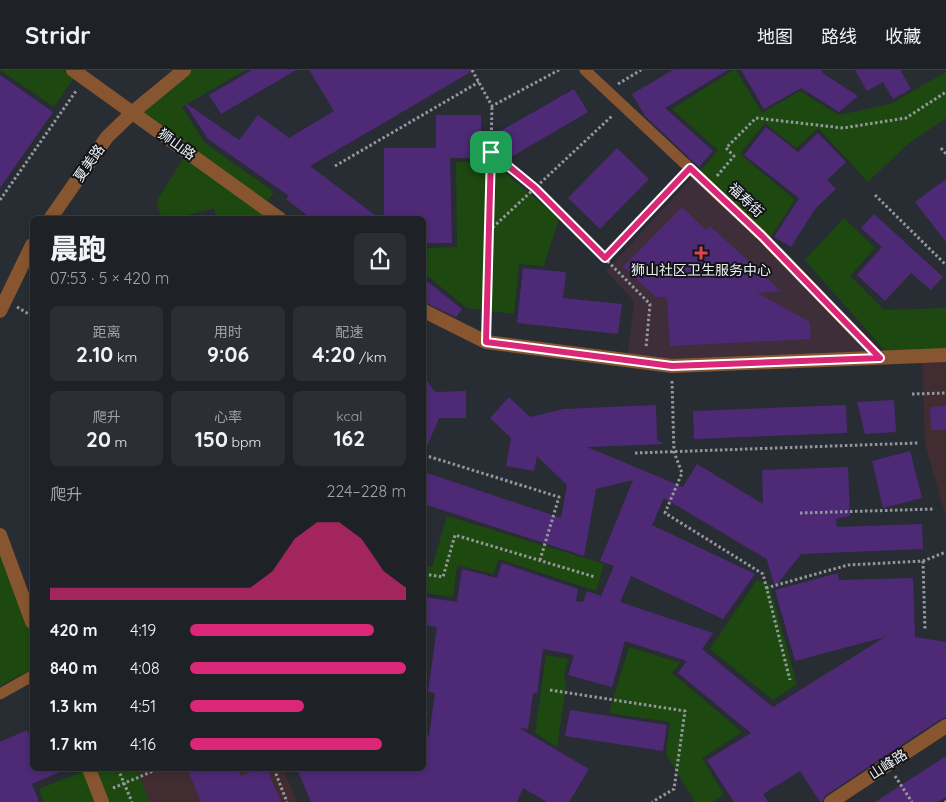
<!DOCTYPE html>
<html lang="zh">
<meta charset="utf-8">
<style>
body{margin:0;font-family:Quicksand,"Noto Sans SC",sans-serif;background:#2b2e32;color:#f1f3f6;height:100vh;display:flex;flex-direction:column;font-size:19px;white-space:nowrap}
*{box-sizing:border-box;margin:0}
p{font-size:16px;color:#a1a3a7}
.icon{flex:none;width:28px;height:28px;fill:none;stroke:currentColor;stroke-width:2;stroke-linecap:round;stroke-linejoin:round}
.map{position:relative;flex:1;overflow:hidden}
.drawer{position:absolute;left:30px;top:146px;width:396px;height:555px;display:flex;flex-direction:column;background:#1e2126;border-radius:8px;box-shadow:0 2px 8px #0003,0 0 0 1px #3c3e43}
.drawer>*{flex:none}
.pin{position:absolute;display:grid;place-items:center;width:42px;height:42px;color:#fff;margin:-21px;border-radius:10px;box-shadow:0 2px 8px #0006}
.round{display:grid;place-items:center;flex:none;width:52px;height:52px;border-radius:8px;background:#2b2e32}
.summary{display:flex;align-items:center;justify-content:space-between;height:85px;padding:0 20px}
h1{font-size:28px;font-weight:800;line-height:38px}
.stats{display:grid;grid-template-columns:repeat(3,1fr);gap:8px;height:85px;padding:5px 20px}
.stats div{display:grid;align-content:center;border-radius:8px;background:#2b2e32;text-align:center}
.stats b{font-size:21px;font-weight:800}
.stats small{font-size:14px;font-weight:400}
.stats p{font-size:14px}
.chart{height:140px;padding:10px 20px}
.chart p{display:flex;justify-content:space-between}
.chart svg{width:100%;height:90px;margin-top:5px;fill:#db2777;opacity:.7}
ul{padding:0 20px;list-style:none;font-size:16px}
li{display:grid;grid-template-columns:80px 60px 1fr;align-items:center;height:38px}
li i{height:12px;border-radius:6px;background:#db2777}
header{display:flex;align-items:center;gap:30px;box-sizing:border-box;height:70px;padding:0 25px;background:#1e2126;border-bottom:1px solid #3c3e43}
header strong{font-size:24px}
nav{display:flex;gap:28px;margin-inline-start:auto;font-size:18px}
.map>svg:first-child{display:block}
.commercial{fill:#412d31}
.medical{fill:#3d2e3a}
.green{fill:#1d4911}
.building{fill:#4e2a76}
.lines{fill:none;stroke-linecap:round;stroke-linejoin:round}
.path{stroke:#94989d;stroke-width:3;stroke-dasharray:2.5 2.5;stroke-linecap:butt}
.service{stroke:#875630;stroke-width:11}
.minor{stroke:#875630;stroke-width:14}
.tertiary{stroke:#875630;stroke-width:14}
.route-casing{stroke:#fff;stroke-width:10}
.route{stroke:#db2777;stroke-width:6}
.health-dot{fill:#e0444e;stroke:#121418;stroke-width:2}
.labels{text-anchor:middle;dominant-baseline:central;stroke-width:4;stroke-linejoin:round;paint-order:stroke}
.street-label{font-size:14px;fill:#ecf0f4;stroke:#121418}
.poi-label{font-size:14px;fill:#ecf0f4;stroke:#121418}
</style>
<header>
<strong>Stridr</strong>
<nav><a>地图</a><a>路线</a><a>收藏</a></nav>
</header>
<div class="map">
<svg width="946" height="732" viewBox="0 0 946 732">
<rect width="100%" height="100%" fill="#282c33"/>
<path class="commercial" d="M946 285V448L925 373 922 286Z
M90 699H283L297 732H103Z"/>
<path class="medical" d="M695 104 880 288 627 290 634 231 606 201Z"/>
<path class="green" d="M0 0H63L74 8 54 37Z
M190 0H245L182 37 205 73 274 122 266 133 139 42Z
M734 0H736L762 43 800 21 839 45 890 34 946 2V48L908 74 868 112 818 58 796 78 765 53 740 84 795 130 770 168 699 102 718 80 672 39Z
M185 86 269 149H217L214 138 173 149H161L157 130Z
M456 92H492L559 148 544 196 519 194 514 244 467 238 424 203V185L428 178 457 177Z
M844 148 875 178 850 206 884 240 946 238V280L887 283 805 190Z
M447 446 604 494 596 521 499 489 493 504 457 495 453 527 424 523V495L432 497Z
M0 476 32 562V599L0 616Z
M757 510 769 514 797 614 773 630 710 579Z
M629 577 680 593 672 603 742 662 702 688 724 725 712 732H695L666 684 670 652 609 643Z
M546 585 568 589 564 607 566 617 557 677 535 663Z
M95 699H137L150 732H108Z
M84 701 96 732H44L39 719Z"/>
<path class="building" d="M252 0H296L221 44 209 25Z
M309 0H474L310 96 380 149H312L286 129 289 126 208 69 184 32 239 70 258 45 289 68 334 41Z
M673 0H728L665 38 713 81 699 97 645 46 632 24Z
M741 0H821L824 4 858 26 839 42 801 18 764 39Z
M855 0H903L901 1 911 19 893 29 883 12 867 21Z
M0 5 53 42 0 118Z
M574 19 588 42 511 87 497 63Z
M436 45H481V88H450L452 173H424V149H384V78H436Z
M766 57 798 82 818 63 846 92 827 110 836 119 815 139 791 177 774 167 799 128 744 85Z
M617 78 649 109 600 159 568 128Z
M946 109V172L915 132Z
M682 137 706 160 710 156 781 221 757 223 810 252 811 269 670 276 667 227H656L623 197Z
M874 144 943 207 931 220 911 203 885 231 857 205 882 177 861 158Z
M523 198 566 202 563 228 622 234 618 264 517 253Z
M424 209 462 239 456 247 424 232Z
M424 306 435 322 466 321V348H439L424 384Z
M509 327 530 347 563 339 656 335 657 370 664 374 587 377 683 417 697 394 763 434 762 400 848 397 850 446 836 449 837 457 922 454 923 479 801 484 775 517 766 487 765 488 664 428 652 455 755 504 723 549 631 506 620 532 713 563 702 579 773 637 885 567 795 591 775 520 838 503 839 510 913 508 915 567 946 572V647L941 649 826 725 822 732H820L800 701 763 724 768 732H734L707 690 751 663 678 603 687 591 625 571 612 617 568 605 574 585 543 579 537 623H533L528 659 519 658 589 699 569 732H547L523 718 517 732H311L297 699H424V662L429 666 435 623 428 622 437 557 424 555V527L457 532 462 499 497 508 502 493 578 519 576 531 583 532 587 521 601 526 614 496 600 491 633 410 596 419 584 486 424 434V402L561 448 567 415 537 386 534 401 506 396 511 368 490 348Z
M894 330 896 362 865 364 857 332Z
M846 335 847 363 694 369 693 341Z
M946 336V360H931L930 337Z
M910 381 922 428 883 438 872 391Z
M570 640 667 655 663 681 565 666Z
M27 660 32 672V699H67L32 714 39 732H0V672Z
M946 686V727L938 732H875Z
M198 699H238L241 706 258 699H267L281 732H201L189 703Z"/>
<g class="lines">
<path class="path" d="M472 0 492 36 559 0
M618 14 641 0
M941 78 946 84
M491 82 535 118 650 234 646 278
M335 96 479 12
M717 106 734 86 726 78 756 48 843 58 906 48 946 22
M875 125 946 195
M0 130 76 21
M489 161 613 45
M605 188 680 109
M17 237 32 246
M487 255 492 36
M672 311 674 382 682 403 665 443 763 504 790 610
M912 324 946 323
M635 383 918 373
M424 385 559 427 540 490
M800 443 935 439
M923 491 925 560
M424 504 443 507 455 465 595 507
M766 518 848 495 923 491 946 482
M550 620 685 641 674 719 652 732
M118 699 132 732
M274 699 287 732
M895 706 912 732
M113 718 158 699
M945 732 946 731"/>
<path class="service" d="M585 0 762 166 880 288
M0 624 32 606"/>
<path class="minor" d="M831 732 946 656"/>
<path class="tertiary" d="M73 0 280 149
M50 149 107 67 133 42 184 0
M0 241 32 175
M424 241 486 272 672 296 946 285
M0 465 32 552
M89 699 102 732"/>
</g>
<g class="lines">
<defs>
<path id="route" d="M491 82 535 118 605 188 690 98 762 166 880 288 672 296 486 272Z"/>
</defs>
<use href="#route" class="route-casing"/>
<use href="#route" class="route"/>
</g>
<path class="health-dot" d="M698.5 175.5h5v5h5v5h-5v5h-5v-5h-5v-5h5z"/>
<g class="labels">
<g class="street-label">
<text transform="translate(177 74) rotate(36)">狮山路</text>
<text transform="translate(89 93) rotate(-55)">夏美路</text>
<text transform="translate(746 130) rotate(43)">福寿街</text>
<text transform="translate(888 694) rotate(-33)">山峰路</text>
</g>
<g class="poi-label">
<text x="701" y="200">狮山社区卫生服务中心</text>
</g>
</g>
</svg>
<div class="pin" style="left:491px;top:82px;background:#1e9e55"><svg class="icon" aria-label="arrive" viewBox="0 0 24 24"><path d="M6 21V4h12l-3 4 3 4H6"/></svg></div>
<section class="drawer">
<div class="summary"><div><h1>晨跑</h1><p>07:53 · 5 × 420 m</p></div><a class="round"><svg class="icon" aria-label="share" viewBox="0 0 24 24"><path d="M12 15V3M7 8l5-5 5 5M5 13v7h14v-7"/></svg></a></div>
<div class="stats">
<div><p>距离</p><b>2.10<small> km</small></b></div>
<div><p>用时</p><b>9:06</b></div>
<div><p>配速</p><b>4:20<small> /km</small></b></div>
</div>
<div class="stats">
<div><p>爬升</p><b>20<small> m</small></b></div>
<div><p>心率</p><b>150<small> bpm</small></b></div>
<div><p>kcal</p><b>162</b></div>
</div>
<div class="chart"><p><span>爬升</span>224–228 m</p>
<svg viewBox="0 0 160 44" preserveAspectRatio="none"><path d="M0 44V38L10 38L20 38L30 38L40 38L50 38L60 38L70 38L80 38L90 38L100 30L110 14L120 6L130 6L140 14L150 30L160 38V44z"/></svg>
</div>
<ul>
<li><b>420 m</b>4:19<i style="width:85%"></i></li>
<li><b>840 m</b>4:08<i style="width:100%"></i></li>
<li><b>1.3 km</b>4:51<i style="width:53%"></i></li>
<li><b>1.7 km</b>4:16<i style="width:89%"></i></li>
</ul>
</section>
</div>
